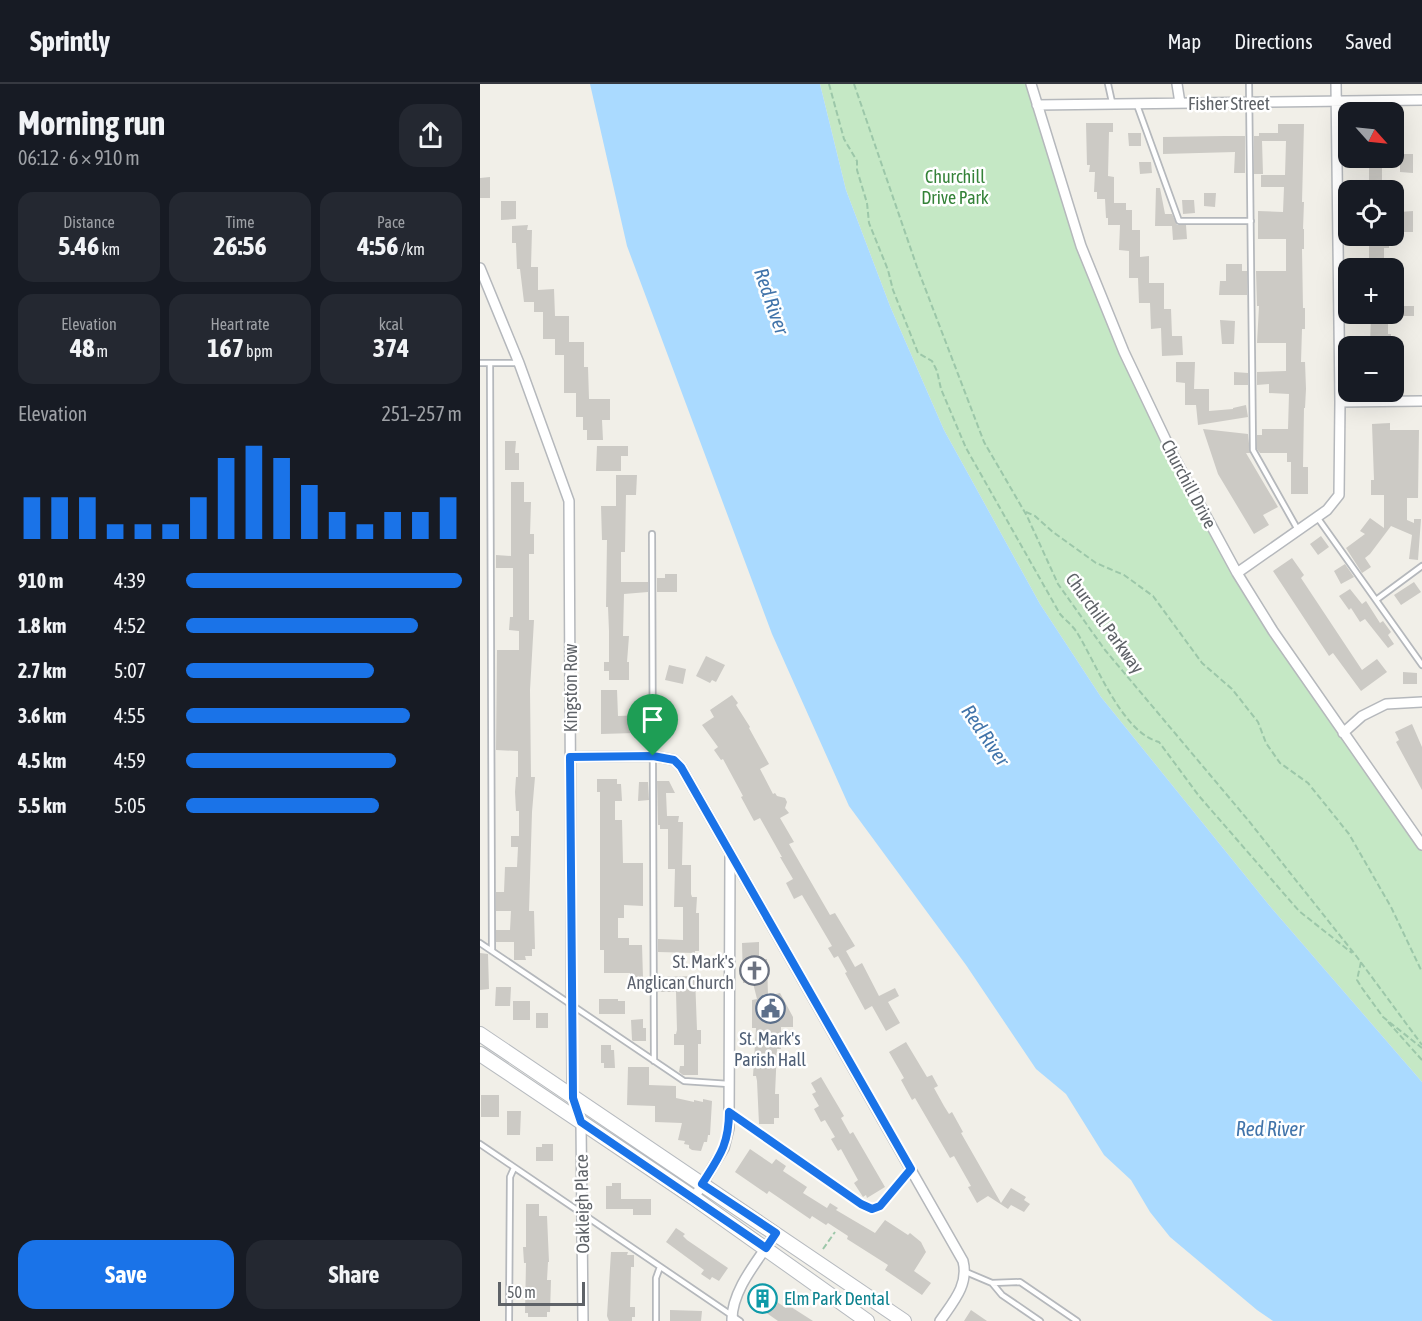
<!DOCTYPE html>
<meta charset="utf-8">
<style>
body{margin:0;font-family:"Asap Condensed",sans-serif;background:#242831;color:#f1f3f6;height:100vh;display:flex;flex-direction:column;font-size:22px;white-space:nowrap}
*{box-sizing:border-box;margin:0}
p{font-size:20px;color:#9ea1a6}
.icon{flex:none;width:33px;height:33px;fill:none;stroke:currentColor;stroke-width:2;stroke-linecap:round;stroke-linejoin:round}
.map{position:relative;flex:1;overflow:hidden}
.details{display:flex;flex-direction:column;background:#171b24;width:480px}
.details>*{flex:none}
.needle{width:39px;rotate:117deg}
.controls{position:absolute;left:858px;top:18px;display:grid;gap:12px}
.controls a{display:grid;place-items:center;width:66px;height:66px;border-radius:12px;background:#171b24;box-shadow:0 6px 24px #0002;font-size:30px}
.scale{position:absolute;left:18px;bottom:15px;width:87px;box-sizing:border-box;padding-left:6px;border:3px solid #5f6368;border-top:0;font-size:16px;line-height:21px;white-space:nowrap;color:#5f6368;-webkit-text-stroke:4px #fff;paint-order:stroke}
.pin{position:absolute;display:grid;place-items:center;width:51px;height:51px;color:#fff;margin:-62px -26px;border-radius:50% 50% 50% 0;rotate:-45deg;box-shadow:0 0 6px #0007}
.pin .icon{rotate:45deg}
.round{display:grid;place-items:center;flex:none;width:63px;height:63px;border-radius:18px;background:#242831}
.summary{display:flex;align-items:center;justify-content:space-between;height:102px;padding:0 18px}
h1{font-size:33px;font-weight:700;line-height:45px}
.metrics{display:grid;grid-template-columns:repeat(3,1fr);gap:9px;height:102px;padding:6px 18px}
.metrics div{display:grid;align-content:center;border-radius:15px;background:#242831;text-align:center}
.metrics b{font-size:26px;font-weight:700}
.metrics small{font-size:16px;font-weight:400}
.metrics p{font-size:16px}
.chart{height:168px;padding:12px 18px}
.chart p{display:flex;justify-content:space-between}
.chart svg{width:100%;height:108px;margin-top:6px;stroke:#1a73e8;stroke-width:6}
.action{display:flex;gap:12px;margin-top:auto;padding:12px 18px}
.action a{flex:1;height:69px;border-radius:18px;background:#1a73e8;color:#fff;font-size:24px;font-weight:700;line-height:69px;text-align:center}
.action a+a{background:#242831;color:#f1f3f6}
ul{padding:0 18px;list-style:none;font-size:20px}
li{display:grid;grid-template-columns:96px 72px 1fr;align-items:center;height:45px}
li i{height:15px;border-radius:8px;background:#1a73e8}
header{display:flex;align-items:center;gap:36px;box-sizing:border-box;height:84px;padding:0 30px;background:#171b24;border-bottom:2px solid #363941}
header strong{font-size:28px}
nav{display:flex;gap:33px;margin-inline-start:auto;font-size:21px}
main{display:flex;flex:1;min-height:0}
.map>svg:first-child{display:block}
.green{fill:#c5e8c5}
.water{fill:#aadaff}
.building{fill:#cccac5}
.lines{fill:none;stroke-linecap:round;stroke-linejoin:round}
.service-casing{stroke:#b5b8bc;stroke-width:8}
.minor-casing{stroke:#b5b8bc;stroke-width:12}
.secondary-casing{stroke:#b6babf;stroke-width:16}
.path{stroke:#9cc7a9;stroke-width:2;stroke-dasharray:6 3;stroke-linecap:butt}
.service{stroke:#fff;stroke-width:4.5}
.minor{stroke:#fff;stroke-width:9}
.secondary{stroke:#fff;stroke-width:14}
.route-casing{stroke:#fff;stroke-width:12}
.route{stroke:#1a73e8;stroke-width:8}
.labels{text-anchor:middle;dominant-baseline:central;stroke-width:5;stroke-linejoin:round;paint-order:stroke}
.street-label{font-size:18px;fill:#5f6368;stroke:#fff}
.park-label{font-size:18px;fill:#348238;stroke:#fff}
.worship-label{font-size:18px;fill:#5b616d;stroke:#fff;text-anchor:end}
.service-label{font-size:18px;fill:#4e5e75;stroke:#fff}
.culture-label{font-size:18px;fill:#0d838f;stroke:#fff;text-anchor:start}
.water-label{font-size:20px;font-style:italic;fill:#4174aa;stroke:#fff}
</style>
<header>
<strong>Sprintly</strong>
<nav><a>Map</a><a>Directions</a><a>Saved</a></nav>
</header>
<main>
<section class="details">
<div class="summary"><div><h1>Morning run</h1><p>06:12 · 6 × 910 m</p></div><a class="round"><svg class="icon" aria-label="share" viewBox="0 0 24 24"><path d="M12 15V3M7 8l5-5 5 5M5 13v7h14v-7"/></svg></a></div>
<div class="metrics">
<div><p>Distance</p><b>5.46<small> km</small></b></div>
<div><p>Time</p><b>26:56</b></div>
<div><p>Pace</p><b>4:56<small> /km</small></b></div>
</div>
<div class="metrics">
<div><p>Elevation</p><b>48<small> m</small></b></div>
<div><p>Heart rate</p><b>167<small> bpm</small></b></div>
<div><p>kcal</p><b>374</b></div>
</div>
<div class="chart"><p><span>Elevation</span>251–257 m</p>
<svg viewBox="0 0 160 44" preserveAspectRatio="none"><path d="M5 44V27M15 44V27M25 44V27M35 44V38M45 44V38M55 44V38M65 44V27M75 44V11M85 44V6M95 44V11M105 44V22M115 44V33M125 44V38M135 44V33M145 44V33M155 44V27"/></svg>
</div>
<ul>
<li><b>910 m</b>4:39<i style="width:100%"></i></li>
<li><b>1.8 km</b>4:52<i style="width:84%"></i></li>
<li><b>2.7 km</b>5:07<i style="width:68%"></i></li>
<li><b>3.6 km</b>4:55<i style="width:81%"></i></li>
<li><b>4.5 km</b>4:59<i style="width:76%"></i></li>
<li><b>5.5 km</b>5:05<i style="width:70%"></i></li>
</ul>
<div class="action"><a>Save</a><a>Share</a></div>
</section>
<div class="map">
<svg width="942" height="1237" viewBox="0 0 942 1237">
<rect width="100%" height="100%" fill="#f1efe8"/>
<path class="green" d="M340 0H551L576 86 644 268 757 489 942 761V998L789 821 621 613 560 520 464 346 410 222 366 106Z"/>
<path class="water" d="M110 0H340L366 106 410 222 464 346 560 520 621 613 789 821 942 998V1237H793L777 1226 690 1153 670 1128 651 1096 624 1071 586 1010 556 985 486 881 369 722 292 550 147 162Z"/>
<path class="building" d="M606 39H633V48H629L628 92 634 93V119H646V126H652V146H660V173L669 172V199H684V225H691L692 252H702L703 271 682 272 681 244 671 245 670 219H659L658 194H649V167L639 166 640 141H628V134H626L625 115H617V108H614L615 88H609L610 81H607Z
M798 40H824L822 118H824L823 145H824V165H822L823 224H825V245H822L821 278H825L826 305 825 324H824L823 383H828V410H811V378H807V369H780L777 365V351H782V345H808L809 310 789 309V300L777 301V288L806 287V259H777L779 222H777L776 187H806V155H778V127L803 128 804 103H781V91H805L806 57H782L783 90H774V52H779V49H798Z
M648 49H661V62H649Z
M744 52H765V89H754L755 68 683 70V53Z
M920 70H933V89L920 88Z
M889 74H902V106H889Z
M659 78H671L672 89 660 90Z
M10 93V114H0V94Z
M676 104H680L685 130H692L697 141H706L707 155 693 156 692 142H675Z
M724 109H736L735 123 724 122Z
M702 116H714L715 129 703 130Z
M21 117H36V135L21 136Z
M933 127V148H921L920 128Z
M48 141 47 146H52L51 183H58V206L74 205 75 232H89V258H104V283H108L109 315H130V336H122L123 356H107V346H103V333H96V309H84V271H75V255H63V228H54V218H44L40 185H37L36 159H32V142Z
M889 152H909V164H904V184H889Z
M746 180H762V187H767V211H739L740 197H746Z
M914 222H934V232H914Z
M891 230H908V250H911V262H890Z
M740 236 755 237 754 260H742Z
M696 278H715L714 305H729V327L753 325V324L766 321 768 333 718 341 716 321H705V299L696 298Z
M754 288 768 289V301H754Z
M910 339V346H939L938 414H927V436L934 439V435H941L938 476 929 475 932 451 911 442 890 470 885 474 891 483 882 489 866 464 885 450 880 447 890 434 904 444V411H891V396H894L892 340Z
M723 345 768 350 770 369H766L798 423 783 431 789 441 774 450 738 390Z
M25 357H36L35 369H39V386H25Z
M117 362H148V372H141V387H116Z
M136 391H157L156 411H146L145 468H141V498H168V508L144 510 143 552H149L147 578H149V596H129V587H124V578H129V547L128 523H126L127 456H122L121 422H136Z
M31 398H44V418H51L50 450H54V470H49V536H54L50 606 51 693H55L52 728 49 827H54L55 865H52V872H45L46 876H34V858H16V846H30L31 827H16V808H24L25 783H37L38 763H31V752H39V727H36L35 708 36 693H38V667L16 666 17 566H39V547L29 546 30 533H33V484H16V471L31 472Z
M841 452 849 463 838 471 830 460Z
M812 474 824 491 821 494 882 586 897 575 907 588 881 607 853 569 849 572 793 487Z
M865 480 874 493 861 500 854 487Z
M185 490H197V508H177V494H185Z
M934 498 941 508 921 521 914 511Z
M870 505 882 520 886 517 900 539 903 537 911 548 908 551 914 560 908 564 885 535 880 538 871 524 869 526 859 512Z
M226 572 245 581 236 598 232 596 230 599 216 592Z
M189 581 206 585 203 600 185 596Z
M923 588 937 589V600H923Z
M121 606H137L138 632 165 631V641H155V649L121 650Z
M252 611 258 619 256 621 270 643 269 644 289 680 280 685 293 710 295 709 297 712 305 714 307 718 305 724 309 729 300 734 314 758 309 760 350 831 355 829 375 862 366 867 375 883 382 879 399 912 415 904 419 912 408 918 420 939 406 947 392 922 385 926 365 889 367 888 358 872 354 874 348 864 352 862 322 811 314 815 306 799 313 795 300 773H302L280 734 274 737 261 713 263 712 243 675 241 676 234 666 238 663 222 641 234 633 230 626Z
M932 640 942 663V706L916 658 919 656 915 648Z
M117 695H137V700H141L142 717H135V736H142L143 779H163V822L144 821V834H138V854H149V861H162L163 894H150V889H124V866H120V708H117Z
M177 697H189L195 709H186L187 732H199L198 738H203L202 781H211V810L212 813H217L216 829H219V867H215V869L178 868V855L203 856V823H194L195 785H188V745H180V741H178Z
M159 698H168L169 716 158 717Z
M279 858V875H287L288 912 300 909 313 933V943H301V965H297L295 1010H299V1034H294V1040H279L277 997 276 992H273L276 944H272V916L277 915 273 899H263L262 859Z
M0 869 8 870 9 905 0 906Z
M215 892 217 946H221V960H218V991H203L199 988 200 982H204V961H194V950H196L197 946 196 908H178V893Z
M16 903H31L30 922H15Z
M119 915H138V917H145V930H119Z
M33 917H50V936H33Z
M56 929H68V944H56Z
M163 935V944H166V957H153L152 956 151 936Z
M426 958 447 993 452 991 458 1002 454 1004 464 1022 469 1030 472 1028 483 1048 481 1049 521 1119 531 1104 546 1113 544 1116 550 1120 544 1128 531 1121 528 1125 508 1112 497 1119 488 1103 491 1102 474 1072 470 1074 435 1014 432 1016 421 996 424 994 409 968Z
M121 961H131V966H134L135 984H124V979H121Z
M148 983H169V1001L196 1002V1014L214 1018V1016L223 1018V1015L232 1017 230 1051H228L227 1058H224L221 1067 212 1066 209 1064V1061L204 1060 205 1057 198 1056 202 1039 175 1038V1022L147 1021Z
M341 993 364 1032 361 1034 370 1050 373 1048 405 1103 387 1114 386 1111 383 1113 374 1099 378 1096 361 1065 358 1067 351 1055 355 1053 345 1036 341 1038 334 1025 339 1022 332 1010 336 1008 331 999Z
M1 1011H19V1033H1Z
M27 1027H41L40 1051H27Z
M62 1060H73V1077H56V1063H62Z
M270 1065 292 1080 296 1075 306 1082 303 1087 327 1103 323 1109 347 1124 350 1119 358 1124 356 1126 395 1149 405 1136 428 1151 430 1149 441 1158 446 1168 434 1187 451 1199 442 1211 405 1186 408 1181 367 1155 368 1152 348 1139 346 1141 332 1132 330 1135 289 1107 287 1110 255 1088Z
M132 1099H141V1115H171V1131H153V1125H126V1102H132Z
M46 1120H59V1132H67L69 1178H68L67 1196H71L70 1228H67V1233H48V1229H45L46 1179H44L43 1163H46Z
M196 1144 205 1150 203 1152 207 1156 248 1184 239 1197 232 1193 230 1196 221 1190 224 1186 186 1158Z
M131 1168H148L147 1171H154V1183H151L150 1223H155V1233H152V1237H129L127 1232Z
M279 1206 306 1224 308 1221 333 1237H298L271 1218Z
M190 1226 222 1227 221 1237H190Z
M491 1226 507 1237H484Z"/>
<g class="lines">
<defs>
<path id="service" d="M628 0 632 18
M769 0 773 366 818 446
M657 21 699 137H771
M0 279H39
M10 279 12 867
M837 433 942 581
M172 450 174 977
M896 516 942 482
M0 859 204 997 249 1000
M249 1028 381 1120 392 1125 401 1122 430 1086
M0 1060 260 1237
M486 1188 512 1199 522 1211 560 1237
M512 1199 540 1198 597 1237
M29 1237 30 1093 34 1084
M176 1237V1194L180 1183"/>
<path id="minor" d="M551 0 601 162 644 268 693 371 757 489 793 547 942 761
M697 0 700 19
M557 21 942 16
M0 184 39 279 89 417 92 995 93 1014 101 1038 103 1237
M860 318 942 317
M757 489 847 426 859 411 860 318 856 0
M863 649 882 632 906 620 942 618
M90 673 173 672 194 676 201 683 483 1177C489 1201 473 1218 460 1237
M214 1114 244 1064 249 1044 250 773
M252 1237C251 1206 280 1174 296 1149"/>
<path id="secondary" d="M0 950 424 1237
M0 970 214 1114 387 1237"/>
</defs>
<use href="#service" class="service-casing"/>
<use href="#minor" class="minor-casing"/>
<use href="#secondary" class="secondary-casing"/>
<path class="path" d="M349 0 364 55 377 77V86L387 119 389 139 408 186 413 206 438 269 452 277 457 287 461 305 486 364 580 530C585 536 592 541 596 547 616 578 641 648 679 658L719 712 819 827 872 869
M374 0 437 183 504 358 547 432 578 500 625 566 768 736 877 873 942 961
M546 428 555 432 573 448 616 479 644 491 673 512 722 579 752 605 778 638 786 659 800 679 828 699 869 750 911 823 942 888
M881 878 877 896 882 904 903 933 942 964
M908 938 942 976
M343 1165 355 1148"/>
<use href="#service" class="service"/>
<use href="#minor" class="minor"/>
<use href="#secondary" class="secondary"/>
</g>
<g class="lines">
<defs>
<path id="route" d="M173 672 194 676 201 683 431 1085 400 1122 392 1125 381 1120 249 1028C249 1061 239 1073 222 1100L296 1149 286 1164 101 1038 93 1014 90 673Z"/>
</defs>
<use href="#route" class="route-casing"/>
<use href="#route" class="route"/>
</g>
<defs>
<symbol id="church-ring" viewBox="-11 -11 22 22"><circle r="9.5" fill="#fff" stroke="#6b7280" stroke-width="1.5"/><path d="M-1.2-6h2.4v3.5h3.3v2.4h-3.3V6h-2.4V-.1h-3.3v-2.4h3.3Z" fill="#6b7280"/></symbol>
<symbol id="civic-ring" viewBox="-11 -11 22 22"><circle r="9.5" fill="#fff" stroke="#5c6f8a" stroke-width="1.5"/><path d="M-.6-6.5H3V-4.5H.6V-3L4-1V1h2V6H-6V1h2V-1L-.6-3ZM-1.2 2.5V6h2.4V2.5Z" fill="#5c6f8a"/></symbol>
<symbol id="building-ring" viewBox="-11 -11 22 22"><circle r="9.5" fill="#fff" stroke="#0f9aa8" stroke-width="1.5"/><path d="M-4-6H4V6H1V3H-1V6H-4ZM-2.5-4.3h1.7v1.8h-1.7ZM.8-4.3h1.7v1.8H.8ZM-2.5-1h1.7V.8h-1.7ZM.8-1h1.7V.8H.8Z" fill="#0f9aa8"/></symbol>
</defs>
<g fill-rule="evenodd">
<use href="#church-ring" x="258" y="870" width="33" height="33"/>
<use href="#civic-ring" x="274" y="908" width="33" height="33"/>
<use href="#building-ring" x="266" y="1198" width="33" height="33"/>
</g>
<g class="labels">
<g class="street-label">
<text x="749" y="19">Fisher Street</text>
<text transform="translate(709 400) rotate(62)">Churchill Drive</text>
<text transform="translate(625 539) rotate(54)">Churchill Parkway</text>
<text transform="translate(90 604) rotate(-90)">Kingston Row</text>
<text transform="translate(102 1120) rotate(-91)">Oakleigh Place</text>
</g>
<g class="park-label">
<text x="475" y="92">Churchill<tspan x="475" dy="21">Drive Park</tspan></text>
</g>
<g class="worship-label">
<text x="254" y="877">St. Mark's<tspan x="254" dy="21">Anglican Church</tspan></text>
</g>
<g class="service-label">
<text x="290" y="954">St. Mark's<tspan x="290" dy="21">Parish Hall</tspan></text>
</g>
<g class="culture-label">
<text x="304" y="1214">Elm Park Dental</text>
</g>
<g class="water-label">
<text transform="translate(292 217) rotate(71)">Red River</text>
<text transform="translate(506 651) rotate(56)">Red River</text>
<text x="790" y="1044">Red River</text>
</g>
</g>
</svg>
<div class="controls">
<a><svg class="needle" viewBox="-14 -14 28 28"><path d="M0-13l5 13h-10z" fill="#e53935"/><path d="M0 13l5-13h-10z" fill="#9ea1a6"/></svg></a>
<a><svg class="icon" aria-label="locate" viewBox="0 0 24 24"><circle cx="12" cy="12" r="6"/><path d="M12 2v4M12 18v4M2 12h4M18 12h4"/></svg></a>
<a>+</a>
<a>−</a>
</div>
<div class="scale">50 m</div>
<div class="pin" style="left:173px;top:672px;background:#1e9e55"><svg class="icon" aria-label="arrive" viewBox="0 0 24 24"><path d="M6 21V4h12l-3 4 3 4H6"/></svg></div>
</div>
</main>
